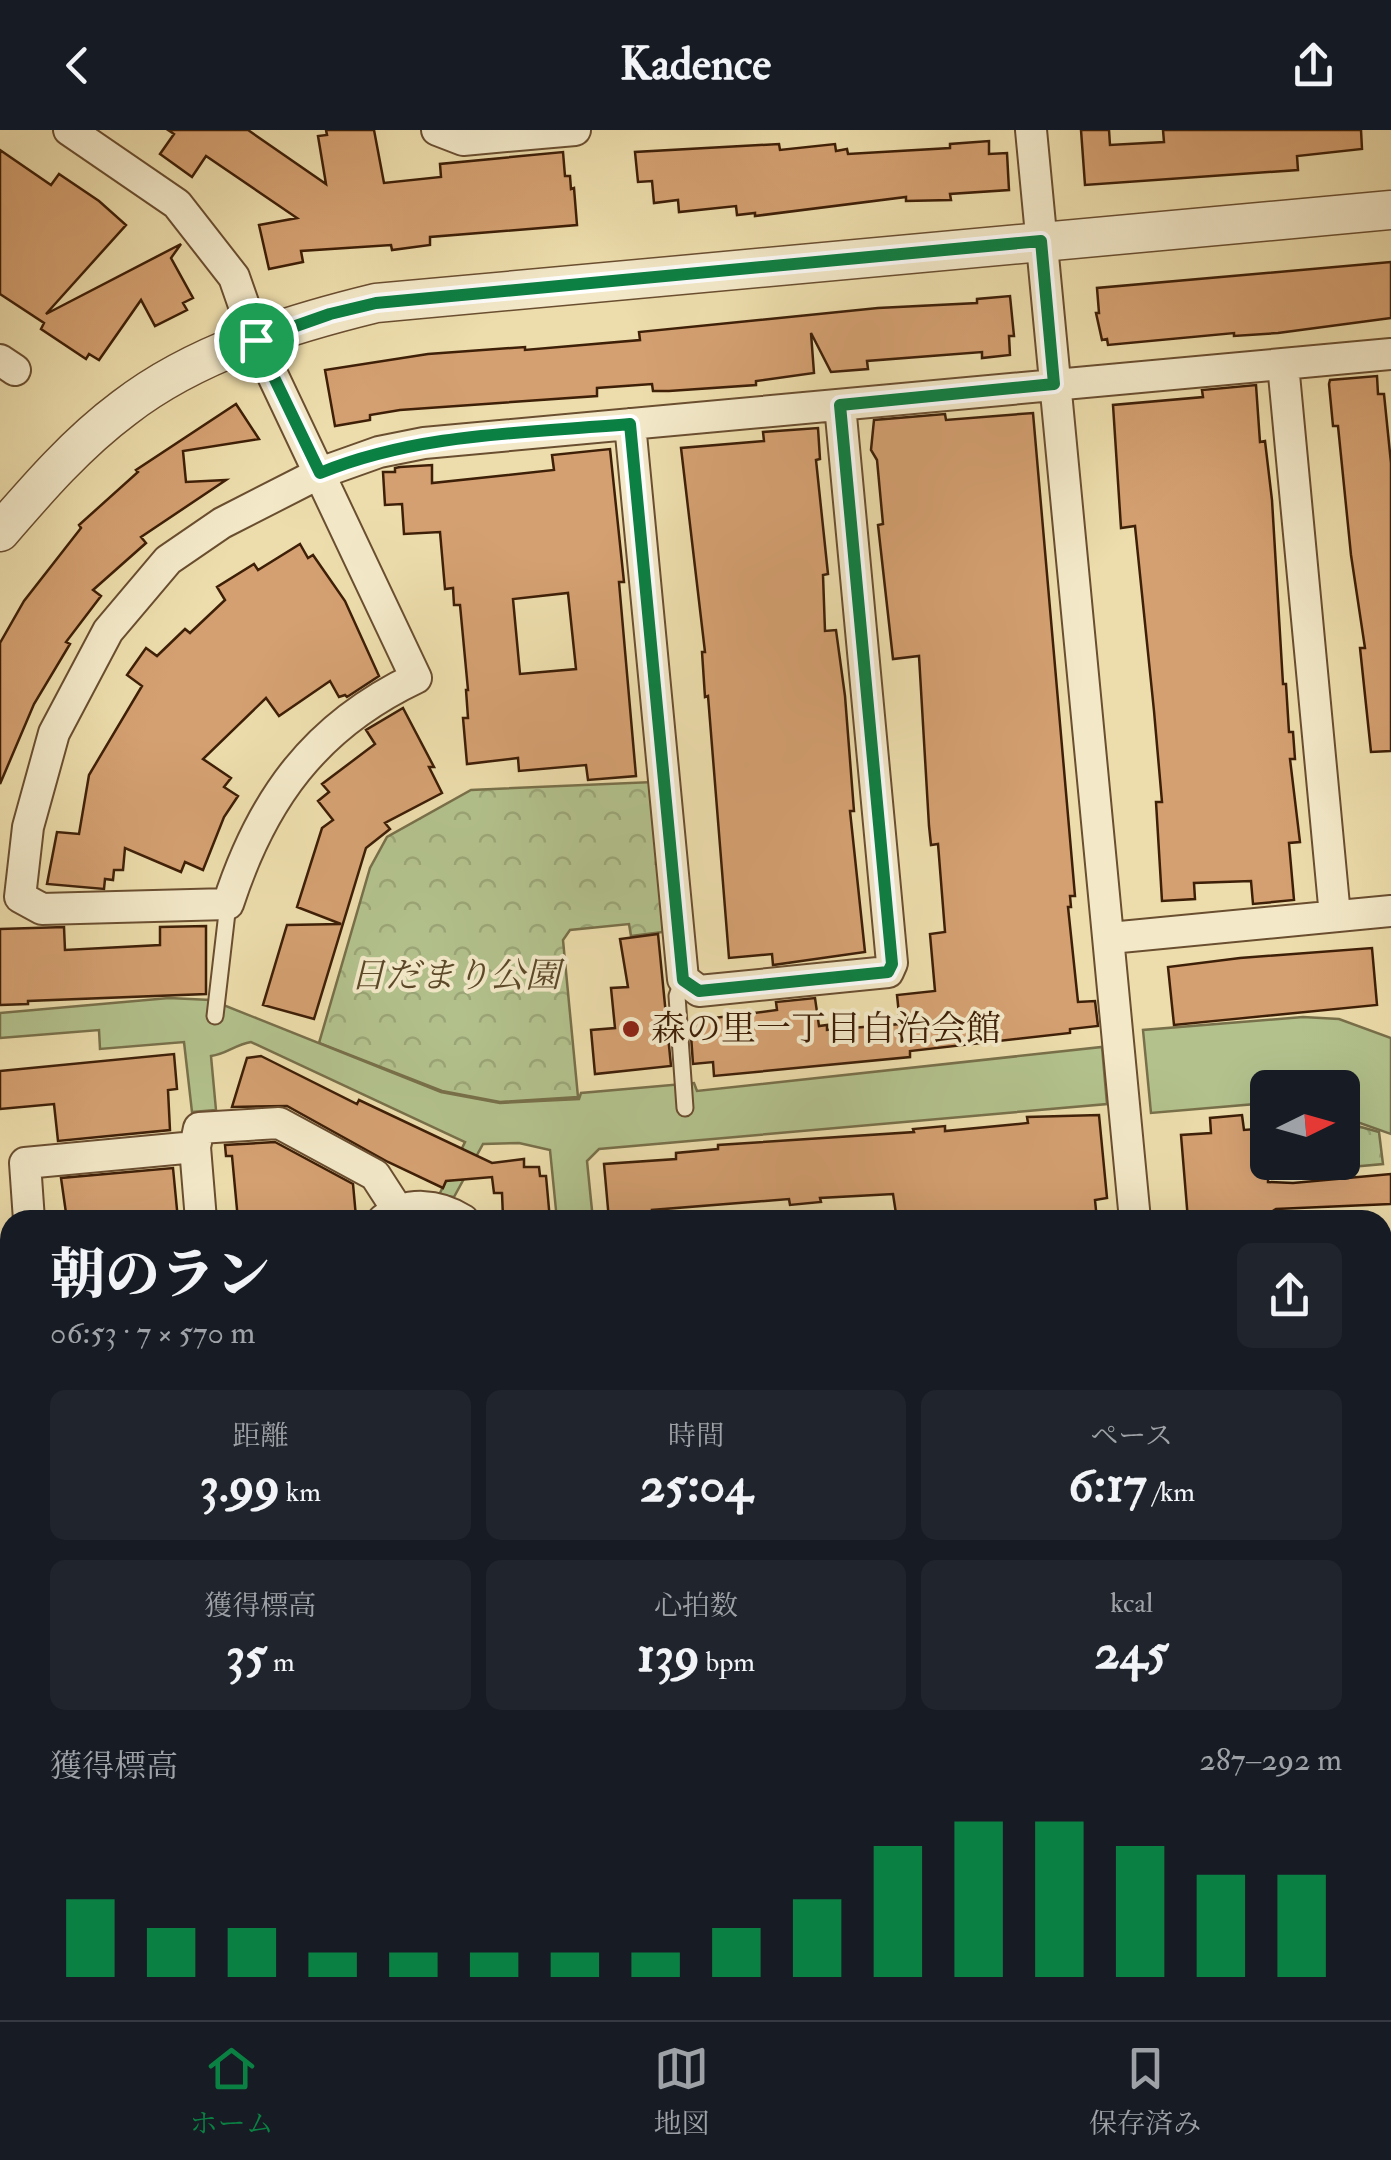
<!DOCTYPE html>
<html lang="ja">
<meta charset="utf-8">
<style>
body{margin:0;font-family:"IM FELL Double Pica","Noto Serif JP",serif;background:#20242c;color:#f1f3f6;height:100vh;display:flex;flex-direction:column;font-size:38px;white-space:nowrap}
*{box-sizing:border-box;margin:0}
p{font-size:32px;color:#9ea1a6}
.icon{flex:none;width:55px;height:55px;fill:none;stroke:currentColor;stroke-width:2;stroke-linecap:round;stroke-linejoin:round}
.map{position:relative;flex:1;overflow:hidden}
.panel{position:absolute;left:0px;top:1080px;width:1392px;height:810px;display:flex;flex-direction:column;background:#171b24;border-radius:30px 30px 0 0;box-shadow:0 10px 40px #0002}
.panel>*{flex:none}
.needle{width:65px;rotate:85deg}
.controls{position:absolute;left:1250px;top:940px;display:grid;gap:20px}
.controls a{display:grid;place-items:center;width:110px;height:110px;border-radius:15px;background:#171b24;box-shadow:0 10px 40px #0002;font-size:50px}
.pin{position:absolute;display:grid;place-items:center;width:85px;height:85px;color:#fff;margin:-42px;border:5px solid #fff;border-radius:50%;box-shadow:0 2px 10px #0007}
.round{display:grid;place-items:center;flex:none;width:105px;height:105px;border-radius:15px;background:#20242c}
.summary{display:flex;align-items:center;justify-content:space-between;height:170px;padding:0 50px}
h1{font-size:55px;font-weight:800;line-height:75px}
.figures{display:grid;grid-template-columns:repeat(3,1fr);gap:15px;height:170px;padding:10px 50px}
.figures div{display:grid;align-content:center;border-radius:15px;background:#20242c;text-align:center}
.figures b{font-size:50px;font-weight:800}
.figures small{font-size:28px;font-weight:400}
.figures p{font-size:28px}
.chart{height:280px;padding:20px 50px}
.chart p{display:flex;justify-content:space-between}
.chart svg{width:100%;height:180px;margin-top:10px;stroke:#0b8043;stroke-width:6}
header{display:flex;justify-content:space-between;align-items:center;height:130px;padding:0 50px;background:#171b24;font-size:45px;font-weight:800}
.menu{display:flex;justify-content:space-around;align-items:center;height:140px;border-top:2px solid #363941;background:#171b24;font-size:28px;color:#9ea1a6}
.menu a{display:grid;justify-items:center;gap:5px}
.menu .selected{color:#0b8043}
.map>svg:first-child{display:block}
.park{fill:url(#park-crowns);stroke:#78704a;stroke-width:2.5}
.garden{fill:#b3c28d;stroke:#78704a;stroke-width:2.5}
.building{fill:#d4a071;stroke:#3e1f07;stroke-width:2.5;fill-rule:evenodd}
.lines{fill:none;stroke-linecap:round;stroke-linejoin:round}
.service-casing{stroke:#6a4e30;stroke-width:19}
.minor-casing{stroke:#6a4e30;stroke-width:34}
.tertiary-casing{stroke:#6a4e30;stroke-width:41}
.service{stroke:#f3e9c9;stroke-width:15}
.minor{stroke:#f3e9c9;stroke-width:30}
.tertiary{stroke:#f3e9c9;stroke-width:38}
.route-casing{stroke:#fff;stroke-width:20}
.route{stroke:#0b8043;stroke-width:12}
.poi-dot{fill:#8f2418;stroke:#f3e9c9;stroke-width:4}
.labels{text-anchor:middle;dominant-baseline:central;stroke-width:8;stroke-linejoin:round;paint-order:stroke}
.park-label{font-size:35px;font-style:italic;fill:#5b4828;stroke:#f3e9c9}
.poi-label{font-size:35px;fill:#3e1f07;stroke:#f3e9c9;text-anchor:start}
</style>
<header><svg class="icon" aria-label="back" viewBox="0 0 24 24"><path d="M15 5l-7 7 7 7"/></svg>Kadence<svg class="icon" aria-label="share" viewBox="0 0 24 24"><path d="M12 15V3M7 8l5-5 5 5M5 13v7h14v-7"/></svg></header>
<div class="map">
<svg width="1391" height="1890" viewBox="0 0 1391 1890">
<defs>
<pattern id="park-crowns" width="20" height="18" patternUnits="userSpaceOnUse" patternTransform="scale(2.5)"><rect width="20" height="18" fill="#b3c28d"/><path d="M2 6a3 3 0 1 1 6 0M12 15a3 3 0 1 1 6 0" fill="none" stroke="#9ba678"/></pattern>
</defs>
<rect width="100%" height="100%" fill="#edddac"/>
<filter id="stains"><feTurbulence type="fractalNoise" baseFrequency=".002" numOctaves="4"/><feColorMatrix values="0 0 0 0 .2 0 0 0 0 .09 0 0 0 0 .02 0 0 0 .5 -.17"/></filter>
<radialGradient id="worn" r=".72"><stop offset=".6" stop-color="#630" stop-opacity="0"/><stop offset="1" stop-color="#630" stop-opacity=".3"/></radialGradient>
<path class="park" d="M653 652 663 802 631 806 629 794 570 800 563 810 578 967 500 972 442 961 319 913 370 738 387 707 471 660Z
M1343 992 1379 1002 1383 1034 1329 1039V1033L1342 1032Z
M1391 1611V1890H199L194 1885 200 1880H1382V1619Z"/>
<path class="garden" d="M169 868 211 870 441 962 500 973 579 969 581 963 694 953 697 961 1102 917 1107 974 599 1019 587 1031 593 1090H557L550 1020 519 1013 483 1014 454 1067 439 1065 465 1012 251 912C234 915 227 924 211 926L216 980 192 982 184 912 100 919 99 900 0 908V883Z
M1303 887 1339 889 1391 908V1004L1343 987 1342 958H1268L1267 973 1151 983 1143 900Z"/>
<path class="building" d="M168 0H248L326 54 318 6 327 5 326 0H374L384 53 441 47 440 34 563 22 565 46H570L571 59 574 58 577 95 430 107V115L392 120 391 115 301 121 303 132 269 139 259 95 297 88 206 26 192 47 160 24 174 4Z
M1081 0H1109L1110 15 1164 12 1163 0H1361L1362 19 1297 26 1298 40 1085 55Z
M989 11V24L1007 23 1009 60 950 64 951 70 906 71V67L755 86V83L737 85 736 76 679 82 678 70 654 73 652 51 638 52 635 22 779 14 780 20 835 14 836 21 847 19 848 24 950 18V14Z
M0 20 51 55 59 44 99 71 126 95 46 184 181 114 171 128 193 168 183 173 187 180 155 196 141 170 99 230 89 224 86 229 41 199 44 193 0 164Z
M1391 132V188L1278 203 1234 206V203L1108 215 1107 209 1102 210 1096 183H1099L1097 158Z
M1010 166 1014 206H1009L1010 225 982 228V222L867 231 868 239 831 242 811 203 814 243 756 251V255L669 261H653L652 254 597 258V266L400 280 370 285V290L335 296 325 240 428 224 525 217V220L640 210 639 202 878 178 977 173V169Z
M1377 246 1378 264H1384L1391 333V621L1371 622 1360 518H1365L1351 425 1338 296H1333L1329 254 1330 250Z
M1256 255 1260 312 1265 311 1272 370 1283 554H1286L1289 602H1293L1295 629H1290L1300 712 1289 713 1294 770 1253 774 1251 751 1194 753 1195 769 1162 771 1156 672H1162L1154 581 1135 396 1121 398 1113 275 1203 267 1202 260Z
M236 274 259 309 183 321 186 352 226 350 141 407 146 413 93 460 101 466 66 512 70 514 34 574 0 654V513L24 471 81 398 79 395 138 342 136 340Z
M1033 283 1075 766H1070L1071 777H1068L1078 872 1095 871 1098 896 1070 899V903L910 921V927L714 946 713 932 693 934 690 891 777 880 776 872 815 868 819 896 827 895V900L900 894 897 865 935 861 930 804 945 802 938 714 931 715 929 696 919 526 893 529 878 395 883 394 877 330 871 320 874 290 945 284 946 290Z
M818 298 820 329 816 330 828 444 823 445 825 501 836 500 845 566 854 681H850L865 822 773 835 772 824 729 828 708 566 705 567 702 522H705L681 318 764 311 763 302Z
M610 319 624 452H619L636 646 588 650 586 635 519 641 518 628 467 634 463 588H468L466 560H468L460 475H454L453 458 445 459 440 402 404 404 402 374 385 375 383 342H395V338L400 337 432 335V353L554 340 552 325ZM568 463 576 539 520 544 513 469Z
M300 414 308 428 313 425 345 471 379 546 347 567 345 565 339 567 330 551 279 586 266 568 203 629 231 648 224 657 238 666 224 687 203 740 185 732 181 742 125 718 123 740H114L113 750 105 749 104 759 47 754 57 702 79 704 89 645 142 556 127 545 146 518 157 526 185 499 190 503 225 470 217 457 254 434 258 440Z
M403 578 434 637H429L442 663 385 693 390 699 366 718 314 889 263 875 287 795 341 794 297 777 322 698 333 690 318 671 329 662 322 654 375 614 366 600Z
M206 796V864L28 871V874L0 875V799L64 797 65 820 160 815V797Z
M658 804 671 936 595 944 591 900 615 898 611 858 628 857 620 809Z
M1372 818 1377 875 1174 895 1168 837 1240 828Z
M174 924 177 959 168 960 170 1000 58 1011 54 974 0 979V941Z
M261 926 357 974 359 970 492 1033 524 1029V1037H539L540 1046H546L550 1090H509L508 1086 503 1087 502 1063H494L492 1047 446 1051 443 1058 388 1032 287 976 232 977 247 928Z
M1099 985 1107 1068 1095 1070 1097 1090H897L893 1064 820 1068 821 1072 790 1075 789 1069 652 1080 653 1086 609 1090 604 1034 676 1029V1023L718 1019V1015L914 1002 913 999 945 996V1001L1028 993 1027 987Z
M1242 985 1244 1000 1268 998V1052L1293 1053 1391 1044V1074L1276 1079 1271 1082V1090H1188L1181 1005 1211 1003 1210 988Z
M275 1012 353 1054 356 1087 332 1090H238L232 1026H226L225 1015Z
M173 1038 178 1090H67L61 1048Z"/>
<g class="lines">
<defs>
<path id="service" d="M683 849 677 866 685 978
M215 886 228 774"/>
<path id="minor" d="M69 0 177 74 234 147 256 210 416 548C315 596 262 669 228 774L42 779 20 767 28 697 54 603 108 501 168 430 222 393 320 343 379 322 424 313 1391 224
M437 0 463 10 575 0
M1031 0 1135 1090
M0 230 15 240
M1283 234 1335 786
M630 294 683 849 699 861 888 842 892 833 840 275
M1110 808 1391 781
M195 1017 199 998 279 993 375 1045 397 1079
M29 1090 25 1033 195 1017 201 1090
M383 1090C407 1071 438 1074 463 1090
M0 1344 10 1343
M1382 1501 1391 1508"/>
<path id="tertiary" d="M0 402C38 358 77 313 124 278 195 223 290 194 376 173L1391 80
M0 1702 10 1719
M128 1880 138 1890"/>
</defs>
<use href="#service" class="service-casing"/>
<use href="#minor" class="minor-casing"/>
<use href="#tertiary" class="tertiary-casing"/>
<use href="#service" class="service"/>
<use href="#minor" class="minor"/>
<use href="#tertiary" class="tertiary"/>
</g>
<g class="lines">
<defs>
<path id="route" d="M1041 111 1054 254 840 275 892 834 888 842 699 861 683 850 630 294C526 303 417 303 320 343L256 210 330 184 376 173Z"/>
</defs>
<use href="#route" class="route-casing"/>
<use href="#route" class="route"/>
</g>
<circle class="poi-dot" cx="631" cy="899" r="10"/>
<g class="labels">
<g class="park-label">
<text x="455" y="846">日だまり公園</text>
</g>
<g class="poi-label">
<text x="651" y="899">森の里一丁目自治会館</text>
</g>
</g>
<rect width="100%" height="100%" filter="url(#stains)"/>
<rect width="100%" height="100%" fill="url(#worn)"/>
</svg>
<div class="controls">
<a><svg class="needle" viewBox="-14 -14 28 28"><path d="M0-13l5 13h-10z" fill="#e53935"/><path d="M0 13l5-13h-10z" fill="#9ea1a6"/></svg></a>
</div>
<div class="pin" style="left:256px;top:210px;background:#1e9e55"><svg class="icon" aria-label="arrive" viewBox="0 0 24 24"><path d="M6 21V4h12l-3 4 3 4H6"/></svg></div>
<section class="panel">
<div class="summary"><div><h1>朝のラン</h1><p>06:53 · 7 × 570 m</p></div><a class="round"><svg class="icon" aria-label="share" viewBox="0 0 24 24"><path d="M12 15V3M7 8l5-5 5 5M5 13v7h14v-7"/></svg></a></div>
<div class="figures">
<div><p>距離</p><b>3.99<small> km</small></b></div>
<div><p>時間</p><b>25:04</b></div>
<div><p>ペース</p><b>6:17<small> /km</small></b></div>
</div>
<div class="figures">
<div><p>獲得標高</p><b>35<small> m</small></b></div>
<div><p>心拍数</p><b>139<small> bpm</small></b></div>
<div><p>kcal</p><b>245</b></div>
</div>
<div class="chart"><p><span>獲得標高</span>287–292 m</p>
<svg viewBox="0 0 160 44" preserveAspectRatio="none"><path d="M5 44V25M15 44V32M25 44V32M35 44V38M45 44V38M55 44V38M65 44V38M75 44V38M85 44V32M95 44V25M105 44V12M115 44V6M125 44V6M135 44V12M145 44V19M155 44V19"/></svg>
</div>
</section>
</div>
<nav class="menu">
<a class="selected"><svg class="icon" aria-label="home" viewBox="0 0 24 24"><path d="M3 11l9-7 9 7M6 9v11h12V9"/></svg>ホーム</a>
<a><svg class="icon" aria-label="map" viewBox="0 0 24 24"><path d="M3 6l6-2 6 2 6-2v14l-6 2-6-2-6 2zM9 4v14M15 6v14"/></svg>地図</a>
<a><svg class="icon" aria-label="saved" viewBox="0 0 24 24"><path d="M7 4h10v16l-5-4-5 4z"/></svg>保存済み</a>
</nav>
